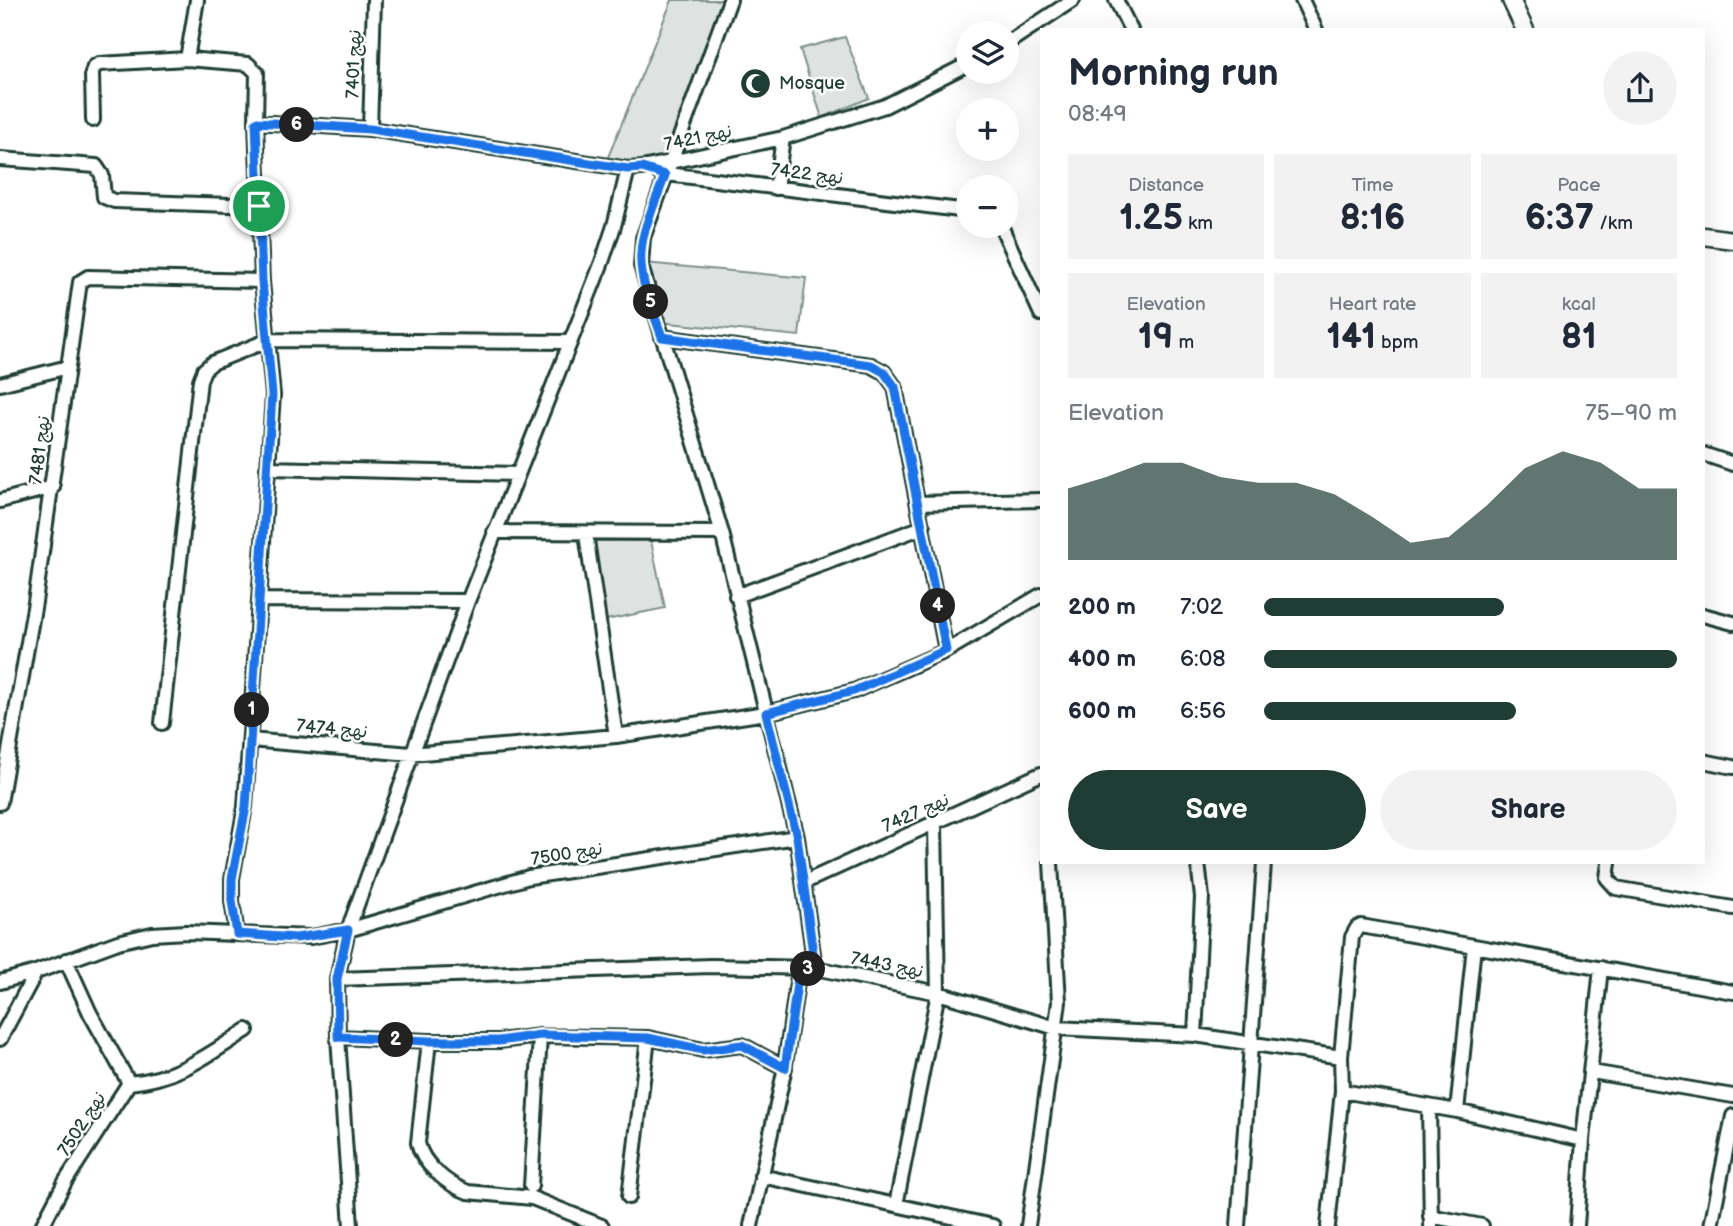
<!DOCTYPE html>
<meta charset="utf-8">
<style>
body{margin:0;font-family:"Balsamiq Sans","Playpen Sans Arabic",sans-serif;background:#f2f2f3;color:#1f2937;height:100vh;display:flex;flex-direction:column;font-size:26px;white-space:nowrap}
*{box-sizing:border-box;margin:0}
p{font-size:23px;color:#747a83}
.icon{flex:none;width:38px;height:38px;fill:none;stroke:currentColor;stroke-width:2;stroke-linecap:round;stroke-linejoin:round}
.map{position:relative;flex:1;overflow:hidden}
.side{position:absolute;left:1040px;top:28px;width:665px;height:836px;display:flex;flex-direction:column;background:#fff;border-radius:0px;box-shadow:0 7px 28px #0002}
.side>*{flex:none}
.controls{position:absolute;left:956px;top:21px;display:grid;gap:14px}
.controls a{display:grid;place-items:center;width:63px;height:63px;border-radius:50%;background:#fff;box-shadow:0 7px 28px #0002;font-size:35px}
.pin{position:absolute;display:grid;place-items:center;width:60px;height:60px;color:#fff;margin:-30px;border:4px solid #fff;border-radius:50%;box-shadow:0 2px 7px #0007}
.km{position:absolute;width:35px;height:35px;margin:-18px;border-radius:50%;background:#222;color:#fff;font-size:19px;line-height:35px;text-align:center}
.round{display:grid;place-items:center;flex:none;width:74px;height:74px;border-radius:37px;background:#f2f2f3}
.head{display:flex;align-items:center;justify-content:space-between;height:119px;padding:0 28px}
h1{font-size:38px;font-weight:800;line-height:52px}
.stats{display:grid;grid-template-columns:repeat(3,1fr);gap:10px;height:119px;padding:7px 28px}
.stats div{display:grid;align-content:center;border-radius:0px;background:#f2f2f3;text-align:center}
.stats b{font-size:35px;font-weight:800}
.stats small{font-size:19px;font-weight:400}
.stats p{font-size:19px}
.chart{height:196px;padding:14px 28px}
.chart p{display:flex;justify-content:space-between}
.chart svg{width:100%;height:126px;margin-top:7px;fill:#1f3d34;opacity:.7}
.primary-button{display:flex;gap:14px;margin-top:auto;padding:14px 28px}
.primary-button a{flex:1;height:80px;border-radius:42px;background:#1f3d34;color:#fff;font-size:28px;font-weight:800;line-height:80px;text-align:center}
.primary-button a+a{background:#f2f2f3;color:#1f2937}
ul{padding:0 28px;list-style:none;font-size:23px}
li{display:grid;grid-template-columns:112px 84px 1fr;align-items:center;height:52px}
li i{height:18px;border-radius:9px;background:#1f3d34}
.map>svg:first-child{display:block}
.green{fill:#dee3e2;stroke:#7e908b;stroke-width:2}
.lines{fill:none;stroke-linecap:round;stroke-linejoin:round}
.minor-casing{stroke:#1f3d34;stroke-width:18}
.tertiary-casing{stroke:#1f3d34;stroke-width:21}
.minor{stroke:#fff;stroke-width:12}
.tertiary{stroke:#fff;stroke-width:16}
.route-casing{stroke:#fff;stroke-width:14}
.route{stroke:#1a73e8;stroke-width:9}
.labels{text-anchor:middle;dominant-baseline:central;stroke-width:5;stroke-linejoin:round;paint-order:stroke}
.street-label{font-size:18px;fill:#1f3d34;stroke:#fff}
.poi-label{font-size:18px;fill:#1f3d34;stroke:#fff;text-anchor:start}
</style>
<div class="map">
<svg width="1733" height="1226" viewBox="0 0 1733 1226">
<rect width="100%" height="100%" fill="#fff"/>
<filter id="ink" filterUnits="userSpaceOnUse"><feTurbulence type="fractalNoise" baseFrequency=".0143" numOctaves="2"/><feDisplacementMap in="SourceGraphic" scale="14" xChannelSelector="R" yChannelSelector="G"/><feConvolveMatrix kernelMatrix="1 2 1 2 8 2 1 2 1" color-interpolation-filters="sRGB"/></filter>
<g filter="url(#ink)">
<path class="green" d="M672 0H733L673 156 636 164 606 162Z
M845 37 869 98 822 118 800 49Z
M644 263 806 278 799 336 659 322Z
M594 541H651L665 608 606 620Z"/>
<g class="lines">
<defs>
<path id="minor" d="M730 0 643 238 641 266 722 533 797 837 815 968
M1116 0 1131 30
M1302 0 1316 30
M1006 44 1073 0
M187 59 197 0
M93 120 92 73 94 67 99 64 187 59 248 64 257 73 256 122 262 281 273 395 245 807 232 879V901L237 934
M256 122 370 129 628 169 642 168 783 138 885 106 968 64
M370 129 374 0
M0 159 96 166 102 175 104 197 114 201 259 206
M659 173 968 211
M776 188 783 138
M1001 226 1041 314
M662 337 871 365 884 372 895 387 946 651
M0 384 68 367
M1703 454 1733 464
M267 468 517 474
M0 501 53 487
M918 503 1041 500
M494 532 722 533
M586 534 616 736
M736 596 923 527
M259 600 468 601
M1703 615 1733 623
M162 723 200 380 204 370 212 363 269 340 569 342
M250 740 411 754 616 736 766 713 854 691 946 651 1041 595
M1703 761 1733 767
M0 803 35 602 80 282 88 277 262 281
M1609 863 1607 878 1616 888 1733 908
M805 882 1041 774
M66 960 90 1013 129 1083
M337 979 711 966 815 968 938 993 1056 1028 1195 1035 1341 1057
M0 982 36 972 118 942 152 934 186 932 311 937 348 930 529 877 797 837
M1195 1035 1202 897 1198 863
M338 1037 429 1041H499L540 1036 648 1038 703 1050 742 1045 785 1068
M0 1039 36 972
M429 1041 418 1143C422 1164 448 1185 468 1192L532 1198 602 1226
M1592 1072 1733 1096
M1342 1091 1457 1111 1583 1140
M1429 1106 1431 1226
M1457 1111 1474 946
M761 1176 993 1226
M531 1186 540 1036
M629 1197 648 1038
M896 1205 938 993 935 824
M1430 1216 1482 1226
M42 1226 65 1182 129 1083C177 1079 207 1056 247 1030
M351 1226 338 1037 337 979 348 930 468 601 602 262 614 226 628 169
M751 1226 784 1072 799 969
M1028 1226 1059 1002 1051 863
M1238 1226 1264 863
M1328 1226 1342 1091 1341 1057 1352 937 1357 928 1361 926 1733 992
M1577 1226 1583 1140 1601 968
M1711 1226 1733 1116"/>
<path id="tertiary" d="M1511 0 1525 30
M1703 236 1733 240"/>
</defs>
<use href="#minor" class="minor-casing"/>
<use href="#tertiary" class="tertiary-casing"/>
<use href="#minor" class="minor"/>
<use href="#tertiary" class="tertiary"/>
</g>
</g>
<g class="lines" filter="url(#ink)">
<defs>
<path id="route" d="M256 122 370 129 628 169 642 168 665 175C657 200 642 227 641 253 639 281 653 310 662 337L871 365 884 372 895 387 946 650 854 691 766 713 797 837 815 968 799 970 785 1068 742 1045 703 1050 648 1038 540 1035 499 1041H429L338 1037 337 979 348 930 296 938 237 934 232 901V879L246 807 272 395 262 281Z"/>
</defs>
<use href="#route" class="route-casing"/>
<use href="#route" class="route"/>
</g>
<defs>
<symbol id="mosque-disc" viewBox="-11 -11 22 22"><circle r="9.5" fill="#1f3d34" stroke="#fff"/><path d="M3.5-4.9A6 6 0 1 0 3.5 4.9A5 5 0 1 1 3.5-4.9Z" fill="#fff"/></symbol>
</defs>
<g fill-rule="evenodd">
<use href="#mosque-disc" x="738" y="66" width="35" height="35"/>
</g>
<g class="labels">
<g class="street-label">
<text transform="translate(354 64) rotate(-88)">نهج 7401</text>
<text transform="translate(698 138) rotate(-12)">نهج 7421</text>
<text transform="translate(807 174) rotate(7)">نهج 7422</text>
<text transform="translate(40 450) rotate(-83)">نهج 7481</text>
<text transform="translate(332 729) rotate(5)">نهج 7474</text>
<text transform="translate(916 813) rotate(-24)">نهج 7427</text>
<text transform="translate(567 854) rotate(-9)">نهج 7500</text>
<text transform="translate(887 965) rotate(11)">نهج 7443</text>
<text transform="translate(82 1124) rotate(-57)">نهج 7502</text>
</g>
<g class="poi-label">
<text x="779" y="83">Mosque</text>
</g>
</g>
</svg>
<div class="controls">
<a><svg class="icon" aria-label="layers" viewBox="0 0 24 24"><path d="M12 4l9 5-9 5-9-5zM3 14l9 5 9-5"/></svg></a>
<a>+</a>
<a>−</a>
</div>
<div class="pin" style="left:259px;top:206px;background:#1e9e55"><svg class="icon" aria-label="arrive" viewBox="0 0 24 24"><path d="M6 21V4h12l-3 4 3 4H6"/></svg></div>
<b class="km" style="left:252px;top:710px">1</b>
<b class="km" style="left:396px;top:1040px">2</b>
<b class="km" style="left:808px;top:969px">3</b>
<b class="km" style="left:938px;top:606px">4</b>
<b class="km" style="left:651px;top:302px">5</b>
<b class="km" style="left:297px;top:125px">6</b>
<section class="side">
<div class="head"><div><h1>Morning run</h1><p>08:49</p></div><a class="round"><svg class="icon" aria-label="share" viewBox="0 0 24 24"><path d="M12 15V3M7 8l5-5 5 5M5 13v7h14v-7"/></svg></a></div>
<div class="stats">
<div><p>Distance</p><b>1.25<small> km</small></b></div>
<div><p>Time</p><b>8:16</b></div>
<div><p>Pace</p><b>6:37<small> /km</small></b></div>
</div>
<div class="stats">
<div><p>Elevation</p><b>19<small> m</small></b></div>
<div><p>Heart rate</p><b>141<small> bpm</small></b></div>
<div><p>kcal</p><b>81</b></div>
</div>
<div class="chart"><p><span>Elevation</span>75–90 m</p>
<svg viewBox="0 0 160 44" preserveAspectRatio="none"><path d="M0 44V19L10 15L20 10L30 10L40 15L50 17L60 17L70 21L80 29L90 38L100 36L110 25L120 12L130 6L140 10L150 19L160 19V44z"/></svg>
</div>
<ul>
<li><b>200 m</b>7:02<i style="width:58%"></i></li>
<li><b>400 m</b>6:08<i style="width:100%"></i></li>
<li><b>600 m</b>6:56<i style="width:61%"></i></li>
</ul>
<div class="primary-button"><a>Save</a><a>Share</a></div>
</section>
</div>
